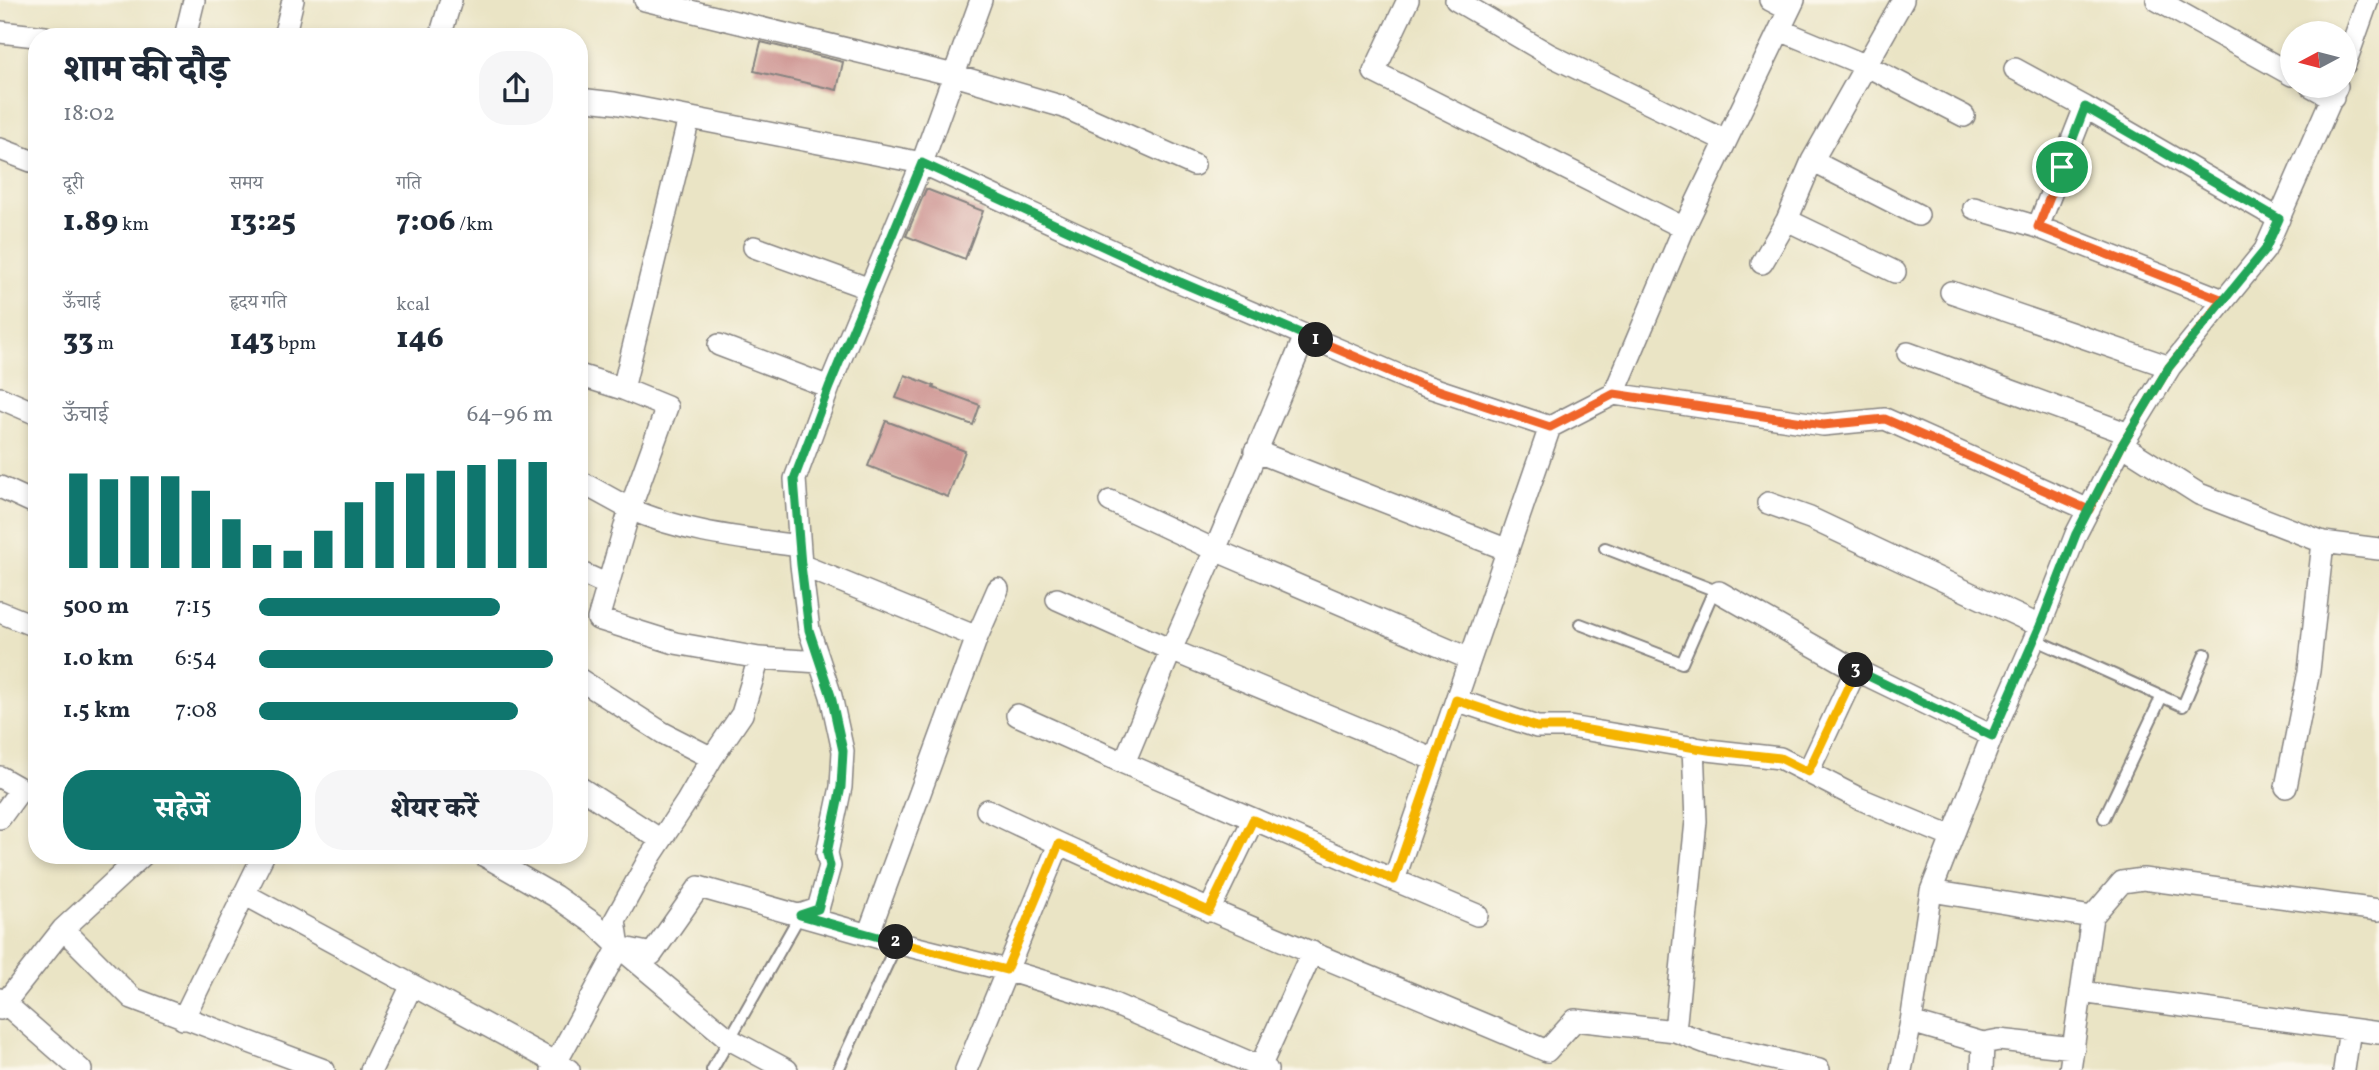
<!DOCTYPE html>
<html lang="hi">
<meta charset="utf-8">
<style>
body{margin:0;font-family:Vollkorn,"Noto Serif Devanagari",serif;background:#f6f6f7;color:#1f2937;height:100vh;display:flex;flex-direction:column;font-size:26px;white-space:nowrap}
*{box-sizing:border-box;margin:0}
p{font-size:23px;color:#747a83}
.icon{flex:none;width:38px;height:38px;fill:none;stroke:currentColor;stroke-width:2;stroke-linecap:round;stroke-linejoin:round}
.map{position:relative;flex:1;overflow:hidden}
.side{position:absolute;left:28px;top:28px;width:560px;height:836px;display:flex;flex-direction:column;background:#fff;border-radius:28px;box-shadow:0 4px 10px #0003}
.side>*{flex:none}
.needle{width:46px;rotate:263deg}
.controls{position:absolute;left:2280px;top:21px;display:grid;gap:14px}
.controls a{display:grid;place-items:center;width:77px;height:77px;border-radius:50%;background:#fff;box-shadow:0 4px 10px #0003;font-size:35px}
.pin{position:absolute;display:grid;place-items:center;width:60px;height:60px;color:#fff;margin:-30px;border:4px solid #fff;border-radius:50%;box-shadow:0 2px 7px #0007}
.km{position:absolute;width:35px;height:35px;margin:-18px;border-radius:50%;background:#222;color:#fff;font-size:19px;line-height:35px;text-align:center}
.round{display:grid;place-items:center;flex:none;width:74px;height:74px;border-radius:28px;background:#f6f6f7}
.overview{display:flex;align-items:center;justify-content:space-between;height:119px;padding:0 35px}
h1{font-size:38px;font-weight:800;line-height:52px}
.stats{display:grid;grid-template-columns:repeat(3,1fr);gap:10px;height:119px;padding:7px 35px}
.stats div{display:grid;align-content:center}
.stats b{font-size:30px;font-weight:800}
.stats small{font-size:19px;font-weight:400}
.stats p{font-size:19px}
.chart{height:196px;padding:14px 35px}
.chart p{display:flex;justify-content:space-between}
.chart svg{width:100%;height:126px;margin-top:7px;stroke:#0f766e;stroke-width:6}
.cta{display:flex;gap:14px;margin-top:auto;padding:14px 35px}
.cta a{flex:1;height:80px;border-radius:28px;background:#0f766e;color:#fff;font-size:28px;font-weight:800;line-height:80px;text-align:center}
.cta a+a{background:#f6f6f7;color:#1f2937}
ul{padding:0 35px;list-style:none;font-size:23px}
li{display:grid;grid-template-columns:112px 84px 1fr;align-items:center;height:52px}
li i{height:18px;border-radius:9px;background:#0f766e}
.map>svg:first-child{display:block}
.building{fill:#ce9492}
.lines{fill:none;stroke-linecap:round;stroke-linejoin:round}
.lane-casing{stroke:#868380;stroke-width:14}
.street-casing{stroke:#868380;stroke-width:24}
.lane{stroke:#fff;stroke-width:10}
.street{stroke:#fff;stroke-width:21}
.split-1-casing{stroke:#fff;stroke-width:14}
.split-2-casing{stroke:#fff;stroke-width:14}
.split-3-casing{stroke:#fff;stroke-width:14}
.split-4-casing{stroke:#fff;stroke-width:14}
.split-1{stroke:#f0652b;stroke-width:9}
.split-2{stroke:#22a559;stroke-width:9}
.split-3{stroke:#f5b400;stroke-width:9}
.split-4{stroke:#22a559;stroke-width:9}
</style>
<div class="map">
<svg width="2379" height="1070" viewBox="0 0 2379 1070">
<rect width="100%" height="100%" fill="#fbf7ec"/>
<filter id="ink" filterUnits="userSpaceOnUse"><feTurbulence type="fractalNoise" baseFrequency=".0143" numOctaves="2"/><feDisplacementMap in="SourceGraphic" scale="14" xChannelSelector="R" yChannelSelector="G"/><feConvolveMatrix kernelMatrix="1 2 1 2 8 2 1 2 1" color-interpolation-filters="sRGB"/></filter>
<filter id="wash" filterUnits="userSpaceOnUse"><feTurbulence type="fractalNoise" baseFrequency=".00686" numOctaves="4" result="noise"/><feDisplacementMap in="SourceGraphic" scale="28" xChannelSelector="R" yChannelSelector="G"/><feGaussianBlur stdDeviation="1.57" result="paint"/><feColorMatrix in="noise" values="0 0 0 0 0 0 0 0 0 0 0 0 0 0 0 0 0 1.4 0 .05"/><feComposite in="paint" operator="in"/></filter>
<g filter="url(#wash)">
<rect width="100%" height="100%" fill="#eae4c5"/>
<g id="blocks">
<path class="building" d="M761 42 843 62 837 90 754 71Z
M926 189 983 211 965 259 906 236Z
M905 375 934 386 933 388 980 405 973 425 896 398Z
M886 421 965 451 948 497 868 466Z"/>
</g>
</g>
<g filter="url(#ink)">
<use href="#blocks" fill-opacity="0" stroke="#868380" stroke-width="2"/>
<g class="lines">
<defs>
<path id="lane" d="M1605 548 1719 592
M1580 624 1682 663 1714 590
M2034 639 2183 706 2205 654
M2104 818 2162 696
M712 1070 800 915
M838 1070 897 943"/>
<path id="street" d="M645 0 954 75 1064 107 1194 165
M1408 0 1374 72 1684 228
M1456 0 1550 55 1726 141
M1770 0 1789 10
M2157 0 2292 75
M1780 30 1867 66 1964 116
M0 32 45 37
M185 37 194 0
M284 37 293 0
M440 37 451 0
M2345 64 2368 0
M2015 69 2085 107 2279 219
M2311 86 2333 98
M579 99 614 103 922 163 1180 282 1417 383 1550 427 1394 880 1124 763 1171 650 1057 599
M0 149 31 161
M1812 161 1918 215
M1974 208 2038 227 2085 107
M1787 220 1895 272
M2038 227 2223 300
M754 247 870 289
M1762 263 1787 220 1812 161 1903 0
M1951 292 2170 367
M719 345 829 387
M1908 353 2129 434
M579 375 623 389 667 407 630 509 579 481
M623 389 689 118
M1614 394 1684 228 1794 0
M0 398 37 414
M1550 427 1614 394 1823 425 1885 419 2089 510
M2122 445 2199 494 2323 542 2379 549
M1255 451 1508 550
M0 487 37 504
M1110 501 1215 550 1305 336
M1768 503 1810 518 2040 626
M799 546C740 538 685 533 630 509L598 619 675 643 759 658 819 662
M801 565 977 637 868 935
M579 572 608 585
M1719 592 1856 670 1992 736
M0 612 37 627
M977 637 998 589
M1456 700 1537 727H1570L1708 750 1780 758 1858 798 1952 837
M1017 715 1124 763
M712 758 742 714 759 658
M1435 760 1171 650 1215 550 1470 659
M1808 772 1856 670
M0 777 21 789 0 818
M579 787 661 840
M2286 787 2309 671 2323 542
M987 810C1171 898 1360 971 1547 1051L1575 1020 1675 1031 1709 1044 1819 1070
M485 856 555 896 596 925 619 947 729 1039 787 1070
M1394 880 1477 915
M1931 891 2092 917 2070 1070
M244 894 412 985 371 1070
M1209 911 1253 820
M800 915 818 909 830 866 827 853 841 787 843 751 831 696 809 630 801 565 795 479 829 387 922 163 981 0
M2092 917 2122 882 2143 879 2379 910
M63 929 132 998 324 1070
M619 947 652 954 699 887 897 943 1006 970 1102 999 1267 1070
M412 985 569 1070
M2081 992 2379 1033
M0 999 81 1070
M0 1009 63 929 142 856
M183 1019 263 856
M1911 1022 1983 1043 1999 1040 2074 1048
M1675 1031 1696 821 1693 747
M1260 1067 1312 952
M552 1070 619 947 615 920 650 857 687 801 712 758 663 733 579 679
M966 1070 1059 844
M1901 1070 1911 1022 1931 891 1992 736 2040 626 2076 534 2122 445 2170 367 2265 250 2337 86
M1982 1070 1983 1043
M2344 1070 2350 1029"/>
</defs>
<use href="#lane" class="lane-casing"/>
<use href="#street" class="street-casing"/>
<use href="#lane" class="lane"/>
<use href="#street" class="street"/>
</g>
</g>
<g class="lines" filter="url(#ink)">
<defs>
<path id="split-1" d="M1316 340 1417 383 1550 427 1614 394 1823 425 1885 419 2089 510 2122 445 2169 367 2223 300 2038 227 2062 167"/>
<path id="split-2" d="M896 942 800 915 818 909 830 866 827 853 841 787 843 751 831 696 809 630 801 565 794 479 829 387 922 163 1180 282 1316 340"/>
<path id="split-3" d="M896 942 1006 970 1059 844 1209 911 1253 820 1394 880 1456 700 1537 727H1570L1708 750 1780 758 1808 772 1856 670"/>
<path id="split-4" d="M1856 670 1992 736 2040 626 2076 534 2122 445 2169 367 2265 250 2279 219 2085 107 2062 167"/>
</defs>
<use href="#split-1" class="split-1-casing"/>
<use href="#split-2" class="split-2-casing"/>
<use href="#split-3" class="split-3-casing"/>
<use href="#split-4" class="split-4-casing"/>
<use href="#split-1" class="split-1"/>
<use href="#split-2" class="split-2"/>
<use href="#split-3" class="split-3"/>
<use href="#split-4" class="split-4"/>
</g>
</svg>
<div class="controls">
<a><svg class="needle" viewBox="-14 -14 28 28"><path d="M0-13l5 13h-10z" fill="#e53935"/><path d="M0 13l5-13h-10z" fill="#747a83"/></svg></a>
</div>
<div class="pin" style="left:2062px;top:167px;background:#1e9e55"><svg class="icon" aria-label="arrive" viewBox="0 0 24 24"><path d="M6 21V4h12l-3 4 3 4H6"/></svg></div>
<b class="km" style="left:1316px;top:340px">1</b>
<b class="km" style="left:896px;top:942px">2</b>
<b class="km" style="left:1856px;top:670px">3</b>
<section class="side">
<div class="overview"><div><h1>शाम की दौड़</h1><p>18:02</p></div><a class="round"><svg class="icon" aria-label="share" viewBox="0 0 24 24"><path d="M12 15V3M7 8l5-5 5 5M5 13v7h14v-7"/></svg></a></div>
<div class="stats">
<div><p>दूरी</p><b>1.89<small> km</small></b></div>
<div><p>समय</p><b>13:25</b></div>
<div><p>गति</p><b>7:06<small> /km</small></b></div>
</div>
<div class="stats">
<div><p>ऊँचाई</p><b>33<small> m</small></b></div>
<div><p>हृदय गति</p><b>143<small> bpm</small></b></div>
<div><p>kcal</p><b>146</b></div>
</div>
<div class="chart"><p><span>ऊँचाई</span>64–96 m</p>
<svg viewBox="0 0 160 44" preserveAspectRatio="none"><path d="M5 44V11M15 44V13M25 44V12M35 44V12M45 44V17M55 44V27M65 44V36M75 44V38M85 44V31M95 44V21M105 44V14M115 44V11M125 44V10M135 44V8M145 44V6M155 44V7"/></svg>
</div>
<ul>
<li><b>500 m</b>7:15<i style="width:82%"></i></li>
<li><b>1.0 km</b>6:54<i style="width:100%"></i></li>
<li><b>1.5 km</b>7:08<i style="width:88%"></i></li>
</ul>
<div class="cta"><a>सहेजें</a><a>शेयर करें</a></div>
</section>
</div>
